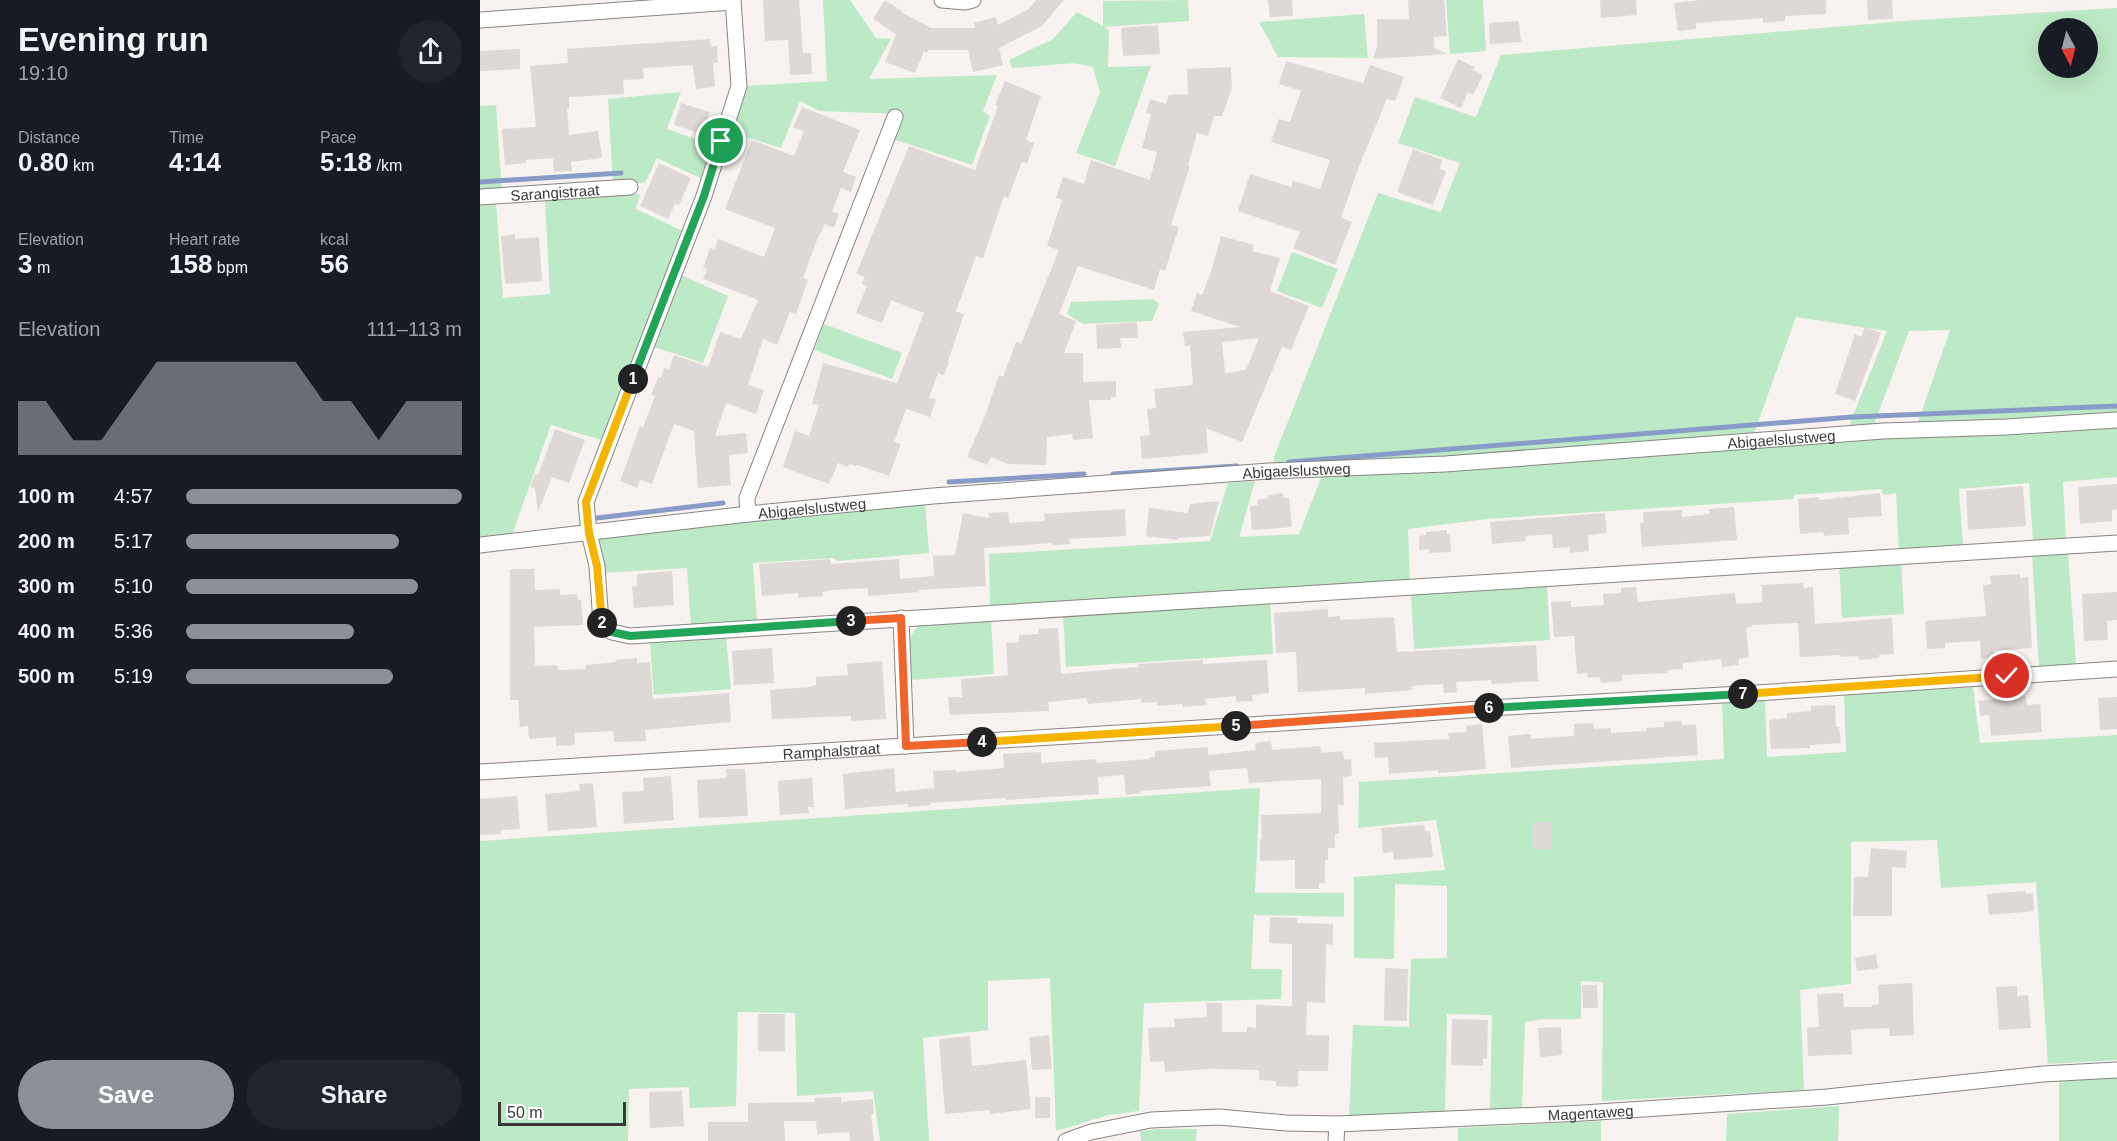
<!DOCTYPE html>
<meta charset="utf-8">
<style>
body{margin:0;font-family:Helvetica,sans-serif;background:#20242c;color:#f1f3f6;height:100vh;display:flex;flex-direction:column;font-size:22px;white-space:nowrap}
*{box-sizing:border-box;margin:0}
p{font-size:20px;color:#9ea1a6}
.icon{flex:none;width:33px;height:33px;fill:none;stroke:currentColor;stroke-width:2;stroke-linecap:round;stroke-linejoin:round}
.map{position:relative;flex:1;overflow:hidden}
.details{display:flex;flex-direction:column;background:#171b24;width:480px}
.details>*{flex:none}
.needle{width:39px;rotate:173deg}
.fabs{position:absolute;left:1558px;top:18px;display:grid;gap:12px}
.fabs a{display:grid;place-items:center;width:60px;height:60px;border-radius:50%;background:#171b24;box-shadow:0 6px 24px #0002;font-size:30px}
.scale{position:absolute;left:18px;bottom:15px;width:128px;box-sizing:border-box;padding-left:6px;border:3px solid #3b3938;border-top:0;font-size:16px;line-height:21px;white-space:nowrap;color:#3b3938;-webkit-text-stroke:4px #fff;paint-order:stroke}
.pin{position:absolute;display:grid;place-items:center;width:51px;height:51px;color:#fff;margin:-26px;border:3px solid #fff;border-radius:50%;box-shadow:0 2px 6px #0007}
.km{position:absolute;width:30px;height:30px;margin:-15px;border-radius:50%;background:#222;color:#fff;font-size:16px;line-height:30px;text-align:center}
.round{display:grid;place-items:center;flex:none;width:63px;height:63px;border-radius:32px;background:#20242c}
.overview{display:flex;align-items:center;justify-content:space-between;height:102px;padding:0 18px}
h1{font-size:33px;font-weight:700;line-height:45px}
.figures{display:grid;grid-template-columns:repeat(3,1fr);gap:9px;height:102px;padding:6px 18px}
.figures div{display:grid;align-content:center}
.figures b{font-size:26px;font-weight:700}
.figures small{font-size:16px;font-weight:400}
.figures p{font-size:16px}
.chart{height:168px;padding:12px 18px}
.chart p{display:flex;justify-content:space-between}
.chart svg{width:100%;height:108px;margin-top:6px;fill:#8c9099;opacity:.7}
.cta{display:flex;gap:12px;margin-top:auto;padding:12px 18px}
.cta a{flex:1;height:69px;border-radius:36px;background:#8c9099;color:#fff;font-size:24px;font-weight:700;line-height:69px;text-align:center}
.cta a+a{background:#20242c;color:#f1f3f6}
ul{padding:0 18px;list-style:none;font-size:20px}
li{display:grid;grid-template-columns:96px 72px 1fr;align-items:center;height:45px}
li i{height:15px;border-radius:8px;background:#8c9099}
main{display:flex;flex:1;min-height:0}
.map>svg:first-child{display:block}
.green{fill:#bdeac6;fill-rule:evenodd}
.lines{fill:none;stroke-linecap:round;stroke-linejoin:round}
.stream{stroke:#879cc7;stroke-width:5}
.building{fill:#ded8d6;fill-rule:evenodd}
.street-casing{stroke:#898482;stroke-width:17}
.street{stroke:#fff;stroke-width:15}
.split-1-casing{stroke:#fff;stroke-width:12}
.split-2-casing{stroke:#fff;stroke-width:12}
.split-3-casing{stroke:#fff;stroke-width:12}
.split-4-casing{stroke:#fff;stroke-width:12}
.split-5-casing{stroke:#fff;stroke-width:12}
.split-6-casing{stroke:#fff;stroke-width:12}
.split-7-casing{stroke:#fff;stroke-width:12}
.split-8-casing{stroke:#fff;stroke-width:12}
.split-1{stroke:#22a559;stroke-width:8}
.split-2{stroke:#f5b400;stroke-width:8}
.split-3{stroke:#22a559;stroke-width:8}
.split-4{stroke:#f0652b;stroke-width:8}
.split-5{stroke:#f5b400;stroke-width:8}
.split-6{stroke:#f0652b;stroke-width:8}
.split-7{stroke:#22a559;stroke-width:8}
.split-8{stroke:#f5b400;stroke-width:8}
.labels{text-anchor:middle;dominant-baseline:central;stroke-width:4.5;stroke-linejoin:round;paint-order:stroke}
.street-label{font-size:15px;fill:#3b3938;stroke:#fff}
</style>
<main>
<section class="details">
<div class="overview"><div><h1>Evening run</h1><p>19:10</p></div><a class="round"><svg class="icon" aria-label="share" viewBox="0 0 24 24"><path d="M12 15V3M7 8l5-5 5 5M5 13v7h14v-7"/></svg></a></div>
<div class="figures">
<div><p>Distance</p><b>0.80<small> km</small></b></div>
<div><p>Time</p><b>4:14</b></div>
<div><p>Pace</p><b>5:18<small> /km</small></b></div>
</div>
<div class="figures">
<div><p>Elevation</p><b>3<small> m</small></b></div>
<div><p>Heart rate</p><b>158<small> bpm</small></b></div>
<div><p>kcal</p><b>56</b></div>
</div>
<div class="chart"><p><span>Elevation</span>111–113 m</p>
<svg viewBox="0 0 160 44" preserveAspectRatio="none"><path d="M0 44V22L10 22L20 38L30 38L40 22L50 6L60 6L70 6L80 6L90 6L100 6L110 22L120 22L130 38L140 22L150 22L160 22V44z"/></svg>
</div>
<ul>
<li><b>100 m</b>4:57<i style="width:100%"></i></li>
<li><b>200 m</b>5:17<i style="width:77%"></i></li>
<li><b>300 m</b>5:10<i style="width:84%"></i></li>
<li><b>400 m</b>5:36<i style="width:61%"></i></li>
<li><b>500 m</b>5:19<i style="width:75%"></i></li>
</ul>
<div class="cta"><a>Save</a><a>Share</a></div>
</section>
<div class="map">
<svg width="1637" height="1141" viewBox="0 0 1637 1141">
<rect width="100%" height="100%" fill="#f8f3f0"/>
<path class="green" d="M343 0H370L396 38 411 39 389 79 517 75 503 111 510 116 492 165 413 139 421 114 339 111 320 101 301 148 250 132 267 86 347 81Z
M708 0 709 21 624 27 629 30 628 67 671 66 635 166 596 153 620 92 613 67 594 63 532 68 529 60 573 39 597 12 623 26V1Z
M966 0H1003L1006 51 970 54Z
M1637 8V415L1437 425 1470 330 1429 331 1393 427 1368 428 1407 331 1316 317 1273 436 968 459 795 467 794 457 898 193 961 212 980 163 918 143 935 97 996 117 1021 55 1437 20ZM1569 28H1608V68H1569Z
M884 14 888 58 798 57 779 22Z
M201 92 187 129 233 145 222 179 177 158 165 183 133 184 128 99Z
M16 105 22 192 0 193V106Z
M160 194 156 209 205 232 125 441 71 425 32 535 0 538V203L16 202 23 298 70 294 65 201Z
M812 252 858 269 842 308 797 291Z
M201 275 248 296 223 363 171 346 194 288H197Z
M673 299 679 304 672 321 603 324 587 314 591 302Z
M344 324 422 353 412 379 334 350Z
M1637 425V477L1583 482 1586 540 1553 542 1549 483 1479 489 1483 547 1419 551 1416 493 1403 495 1402 489 1314 495V499L1007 519 928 529 930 583 510 607 509 554 730 541 748 483 775 481 759 537 819 534 843 473 1383 437Z
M445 503 449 553 357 561 353 558 273 563 277 622 211 627 207 568 121 573 118 536Z
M1588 552 1596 665 1559 668 1552 554Z
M1421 561 1424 614 1362 618 1359 564Z
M1067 586 1070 640 934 649 931 594Z
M790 600 793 654 586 667 583 613Z
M511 620 514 674 432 680C431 661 423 638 440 624Z
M246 637 251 689 174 695 170 643Z
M1493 687 1500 743 1637 735V1060L1568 1064 1556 882 1461 888 1457 840 1371 842V984L1320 990 1324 1090 1122 1101 1123 982 1101 981V1019H1065L1045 1022 1042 1107 1010 1109 1012 1015 967 1014 965 1112 869 1118 873 1025 929 1027 931 959 967 958V886L915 884 914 959 874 958V877L965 870 956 820 878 828 879 782 1244 759 1242 702 1285 700 1287 757 1366 752 1364 695Z
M780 788 775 893H864V917L774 915 771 969H802L801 999 664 1003 659 1111 629 1115 576 1131 570 978 508 981V1030L443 1038 449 1141H400L393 1091 317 1096 315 1013 258 1012 256 1106 210 1108 209 1087 149 1089 148 1141H0V841Z
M1637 1078V1141H1579V1081Z
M1359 1106 1358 1141H1246L1247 1114Z
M1121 1121V1141H978V1128Z
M677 1129H717L716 1141H661L660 1131Z"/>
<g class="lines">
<path class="stream" d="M0 182 141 173
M809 462 1372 417 1637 406
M633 474 757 466
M469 482 604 474
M117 518 243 503"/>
</g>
<path class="building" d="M283 0H319L323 53H331L332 74 310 75 308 40 285 41Z
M405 0 422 11 421 12 451 28H495L494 23 516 17 518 25 549 9 556 0H584L562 26 519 48 523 65 493 72 488 50H448L447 53 444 51 435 73 405 62 416 34 393 19Z
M788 0H812L813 16 790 17Z
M928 0H964L967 36 954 37V48L968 54 893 59 897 47V19H929Z
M1120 0H1156L1157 15 1121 18Z
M1221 0H1346V14L1305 16V21L1283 23V18L1216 23V29L1198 31 1194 3Z
M1387 0H1412L1413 19 1388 20Z
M1039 21 1041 42 1010 44 1009 23Z
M678 25 680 54 643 56 641 28Z
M230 39 231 47 237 46 238 63H233L235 87 216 89 213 65 163 68 164 79 143 80 144 94 89 97V108H87L89 135 118 131 122 158 91 162 92 171 74 172 73 158 46 160V163L25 165 22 129 56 127 50 66 88 63 87 49Z
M40 49V69L0 71V51Z
M978 59 995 67 993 70 1003 75 993 95 988 92 981 108 960 98Z
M806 61 883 83 890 65 924 77 915 101 907 99 879 166 862 215V218L872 222 855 265 813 248 820 232 758 211 770 174 811 187 813 181 840 189 850 160 791 142 799 119 810 122 821 91 799 84Z
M751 67 752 88 742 116H734L728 136 717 133 708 165 710 166 691 225 699 227 694 242 685 271 680 269 674 290 598 266 579 314 596 321 584 353H603V382L636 381V397H631V400H609L613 438 593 440 592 434 567 437 566 465 528 464 511 457 507 465 487 457 505 416 519 375 523 377 536 342 541 344 579 250 567 246 582 200 576 198 583 177 604 184 611 160 670 180 677 152 662 148 671 114 666 113 670 99 686 104 689 95 708 94 707 69Z
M525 81 561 96 546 140 554 143 547 164 542 162 528 198 524 196 503 258 496 256 476 311 484 314 468 361 469 362 464 375 458 373 449 398 456 400 450 417 426 409 414 442 421 444 409 476 377 465 376 466 369 464 368 467 358 463 349 484 303 467 315 431 329 436 339 405 332 404 343 363 417 383 444 313 411 300 402 323 376 313 387 286 382 284 385 277 376 274 429 146 495 170 518 106 515 105Z
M201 103 230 112 222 134 194 125Z
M322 107 380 130 363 172 376 177 371 192 361 188 352 212 359 214 354 228 345 224 337 240 323 278 328 280 316 314 310 312 297 345 283 339 268 385 284 390 276 414 246 403 235 436 266 433 268 453 249 455 251 485 218 488 214 431 194 424 172 484 160 480 157 488 140 481 160 426 163 427 175 396 171 395 178 377 181 378 184 368 189 370 194 355 228 367 240 332 261 339 278 300 223 279 227 269 223 268 230 248 235 249 238 239 284 257 295 228 245 209 272 140 314 156 324 131 313 127Z
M933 149 963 160 959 169 966 171 953 205 917 192Z
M179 163 211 178 199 205 195 204 188 219 160 206Z
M35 234V239L59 237 62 281 25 284 21 236Z
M741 236 774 245 772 251 800 258 790 291 829 306 811 350 802 347 762 442 726 428 728 453 662 459 660 436 670 435 667 409 676 408 674 389 713 385 710 345 705 346 703 332 760 327 711 311 717 293 722 295 731 272ZM779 338 766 370 745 373 742 342Z
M657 322 658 338H640L641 348 617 349 616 325Z
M1385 327 1401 333 1375 401 1355 394 1375 334 1381 337Z
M75 429 105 440 89 483 72 477 58 512 55 488 50 487 55 474 58 475Z
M1637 484V509L1632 510V521L1600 524 1598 487Z
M1543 486 1546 526 1488 530 1486 491Z
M803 493 804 498H809L812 527 772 530 770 506 778 505 777 500 788 498V495Z
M1400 493 1402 516 1368 518 1369 534 1344 536 1343 532 1320 534 1318 499 1339 497V500Z
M739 501 730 536 698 538V540L666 536 669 508 708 513 710 504Z
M1254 507 1257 540 1162 547 1160 523H1164L1163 512 1202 510V517L1229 514V509Z
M645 509 646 536 589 539 590 544 572 545V543L504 548 506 586 439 590V592L388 596V588L352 590 342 592 343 596 318 598V593L282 596 279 564 350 559 351 564 419 559 420 579 454 576 453 556 475 555 483 513 509 518 508 513 528 512 529 523 565 521 564 514Z
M1125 513 1127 533 1108 535 1109 551 1090 553V547L1073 548 1072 534 1045 536 1046 541 1012 544 1010 522Z
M967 530V534H970L971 552 949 553V549L939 550V536L946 535V532Z
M30 569H54L55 590 80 589V595L97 594 98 600H101L103 625 54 627 55 666 77 665 78 670 106 669V665L136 662V660L157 658V663L170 662 173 699 249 693 251 722 165 730 166 741 134 742 133 731 94 733 95 745 76 746V737L49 739 48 726 40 727 38 700H30Z
M192 571 194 605 154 608 152 587 157 586V574Z
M1540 574V578L1548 577 1552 648 1514 651 1515 658 1501 659 1500 641 1465 643V648L1447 649 1445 621 1506 616 1503 585 1511 584 1510 576Z
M1323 583 1324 588 1333 587 1335 624 1412 618 1414 654 1399 655V658L1379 660 1378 656 1361 657V655L1320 657 1318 623 1272 625V627L1266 628 1269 657 1259 659V665L1242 667 1241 659 1203 663V669L1188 670V673L1142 675V681L1121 683 1120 677 1108 678 1107 673 1097 674 1094 636 1074 637 1071 602 1091 601V607L1124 605 1123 594 1141 593V588L1156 587 1158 602 1255 593 1256 604 1282 602V585Z
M1637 592V620L1627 621 1628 640 1604 641 1602 594Z
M848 609V617L860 616V620L914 617 917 652 1056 645 1058 681 1012 684 1011 680 976 682 977 692 964 693 963 684 932 686V690L885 694V688L818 692 816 652 796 653 794 613Z
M578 628 581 674 659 667 658 664 723 660V664L787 660 789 693 772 695 773 701 756 702V696L725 699 726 705 703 707V704L677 706V702L661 703V699L608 704 607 698 568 702 569 711 470 715 468 697H482L481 679 528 675 526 643 539 642V635L559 634 558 629Z
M292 648 294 683 254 685 252 651Z
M402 661 406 719 371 721V716L292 719 290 690 330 687 336 685V677L368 675 367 664Z
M1546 696 1547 705 1560 704 1562 732 1511 736 1509 715 1500 716 1499 701Z
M1637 697V729L1620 730 1618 698Z
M1355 705 1356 727H1359L1361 743 1330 745V748L1291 749 1289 720 1307 718V713L1331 711V706Z
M1201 721 1202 725H1216L1218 755 1031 768 1028 736 1051 734V739L1094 736V724L1113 723 1114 729 1131 728V733L1167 731 1166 728 1184 727V722Z
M1002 724 1006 769 958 773V770L909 774 908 757 895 758 894 743 969 739 968 733 987 732 986 726Z
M791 741 792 750 840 746 841 753 863 751 864 760 871 759 872 776 863 777 864 805H858L859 834H855V848H848V860H845V883H839V889H815V860L780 861V839H782L781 815 841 813V779L769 783 767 768 729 771 731 786 661 791V793L646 795 644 775 618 777 619 794 526 800V798L451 803V805L428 807V804L365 809 363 774 414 768 416 792 454 788 453 771 476 770V772L524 768 523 754 561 752V763L616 759 617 763 670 759V757H675V751L728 747V755L776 750 775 743Z
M246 769H265L268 816 219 818 217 780 247 778Z
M191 776 194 820 144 824 142 792 164 791 163 778Z
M332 778 334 807H328L329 813 300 815 298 781Z
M113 783 117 827 68 831 65 794 100 791 99 784Z
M37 796 40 829 21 830V834L0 835V799Z
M1053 822H1072V849H1053Z
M944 825 945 831H950L953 857 914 860 913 852 903 853 901 828Z
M1391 848 1427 851 1426 868 1412 867V916H1373L1374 877H1388Z
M1545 891 1546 894 1553 893 1554 911 1509 915 1507 894Z
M790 917 817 918V923L853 924V945L846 944 845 1003 827 1002 826 1035H849L848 1071H818V1087L796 1086V1081L779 1080V1070L730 1069 685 1072 684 1061 670 1062 668 1028 695 1027 694 1019 727 1017 726 1003H742V1032H767V1027L776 1028V1005L812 1006V944L789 943Z
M1396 954 1398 968 1377 971 1375 958Z
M905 968 928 969 927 1021H904Z
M1432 983 1434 1035 1410 1036 1409 1028 1371 1030 1372 1054 1328 1056 1327 1027H1339L1337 994 1363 993 1364 1007H1392V1005L1399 1004 1398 985Z
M1102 985H1117L1118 1008H1103Z
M1537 986V996L1548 995 1551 1028 1519 1030 1516 987Z
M278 1014H305V1051H278Z
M972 1019 1008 1020 1007 1059H1003V1066L971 1065Z
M1081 1027 1082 1055 1060 1057 1058 1028Z
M569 1035 572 1069 552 1070 549 1037Z
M490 1036 492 1066 546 1060 551 1109 510 1114V1110L465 1114 459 1039Z
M202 1091 204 1126 170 1128 169 1092Z
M361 1097V1102L393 1099 394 1114 391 1115 394 1141H370L369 1132 337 1134 336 1121H304L305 1141H228V1122H268V1103L335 1102V1098Z
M555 1097H570V1118H555Z"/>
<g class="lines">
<defs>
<g id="street">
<path d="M253 0 259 86 224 196 106 502 109 533 117 566 121 623 132 632 150 636 1637 543"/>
<path d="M462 0 485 2 493 0"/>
<path d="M0 20 253 2"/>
<path id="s1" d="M0 197 150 187"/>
<path d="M268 514 267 498 415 117"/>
<path id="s2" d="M0 545 268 514 453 496 789 471 965 464 1403 431 1526 427 1637 420"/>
<path d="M421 618 426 746"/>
<path id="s3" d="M0 772 866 719 1026 707 1261 694 1637 669"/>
<path id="s4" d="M586 1141 611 1132 671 1120 739 1117 806 1123 857 1124 1103 1113 1347 1097 1563 1074 1637 1070"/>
<path d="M856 1141 857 1124"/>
</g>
</defs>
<use href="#street" class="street-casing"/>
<use href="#street" class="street"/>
</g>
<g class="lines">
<defs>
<path id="split-1" d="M153 379 224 196 241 141"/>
<path id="split-2" d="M122 623 117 566 109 533 106 502 153 379"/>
<path id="split-3" d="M122 623 132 632 150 636 371 621"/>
<path id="split-4" d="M371 621 421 618 426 746 502 742"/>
<path id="split-5" d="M502 742 756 726"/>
<path id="split-6" d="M756 726 1009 708"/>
<path id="split-7" d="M1009 708 1263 694"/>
<path id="split-8" d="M1263 694 1527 676"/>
</defs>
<use href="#split-1" class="split-1-casing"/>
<use href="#split-2" class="split-2-casing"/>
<use href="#split-3" class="split-3-casing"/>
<use href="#split-4" class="split-4-casing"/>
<use href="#split-5" class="split-5-casing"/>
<use href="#split-6" class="split-6-casing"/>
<use href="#split-7" class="split-7-casing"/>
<use href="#split-8" class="split-8-casing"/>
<use href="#split-1" class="split-1"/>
<use href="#split-2" class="split-2"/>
<use href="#split-3" class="split-3"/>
<use href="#split-4" class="split-4"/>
<use href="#split-5" class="split-5"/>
<use href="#split-6" class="split-6"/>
<use href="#split-7" class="split-7"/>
<use href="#split-8" class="split-8"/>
</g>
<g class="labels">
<g class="street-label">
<text stroke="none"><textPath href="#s1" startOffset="75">Sarangistraat</textPath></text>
<text stroke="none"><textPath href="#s2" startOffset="1306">Abigaelslustweg</textPath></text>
<text stroke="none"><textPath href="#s2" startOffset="820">Abigaelslustweg</textPath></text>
<text stroke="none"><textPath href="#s2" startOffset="334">Abigaelslustweg</textPath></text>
<text stroke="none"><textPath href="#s3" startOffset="352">Ramphalstraat</textPath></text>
<text stroke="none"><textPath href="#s4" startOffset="528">Magentaweg</textPath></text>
</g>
</g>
</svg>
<div class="fabs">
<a><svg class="needle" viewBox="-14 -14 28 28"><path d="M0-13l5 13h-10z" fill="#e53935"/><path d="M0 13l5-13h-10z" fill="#9ea1a6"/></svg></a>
</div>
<div class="scale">50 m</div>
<div class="pin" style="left:241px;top:141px;background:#1e9e55"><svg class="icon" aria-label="arrive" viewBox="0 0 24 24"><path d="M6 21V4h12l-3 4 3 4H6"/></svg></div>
<div class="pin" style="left:1527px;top:676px;background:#d93025"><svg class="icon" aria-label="check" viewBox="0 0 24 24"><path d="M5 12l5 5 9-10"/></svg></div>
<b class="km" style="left:153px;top:379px">1</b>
<b class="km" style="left:122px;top:623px">2</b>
<b class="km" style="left:371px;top:621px">3</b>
<b class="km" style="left:502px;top:742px">4</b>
<b class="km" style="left:756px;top:726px">5</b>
<b class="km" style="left:1009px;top:708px">6</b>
<b class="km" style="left:1263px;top:694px">7</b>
</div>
</main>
